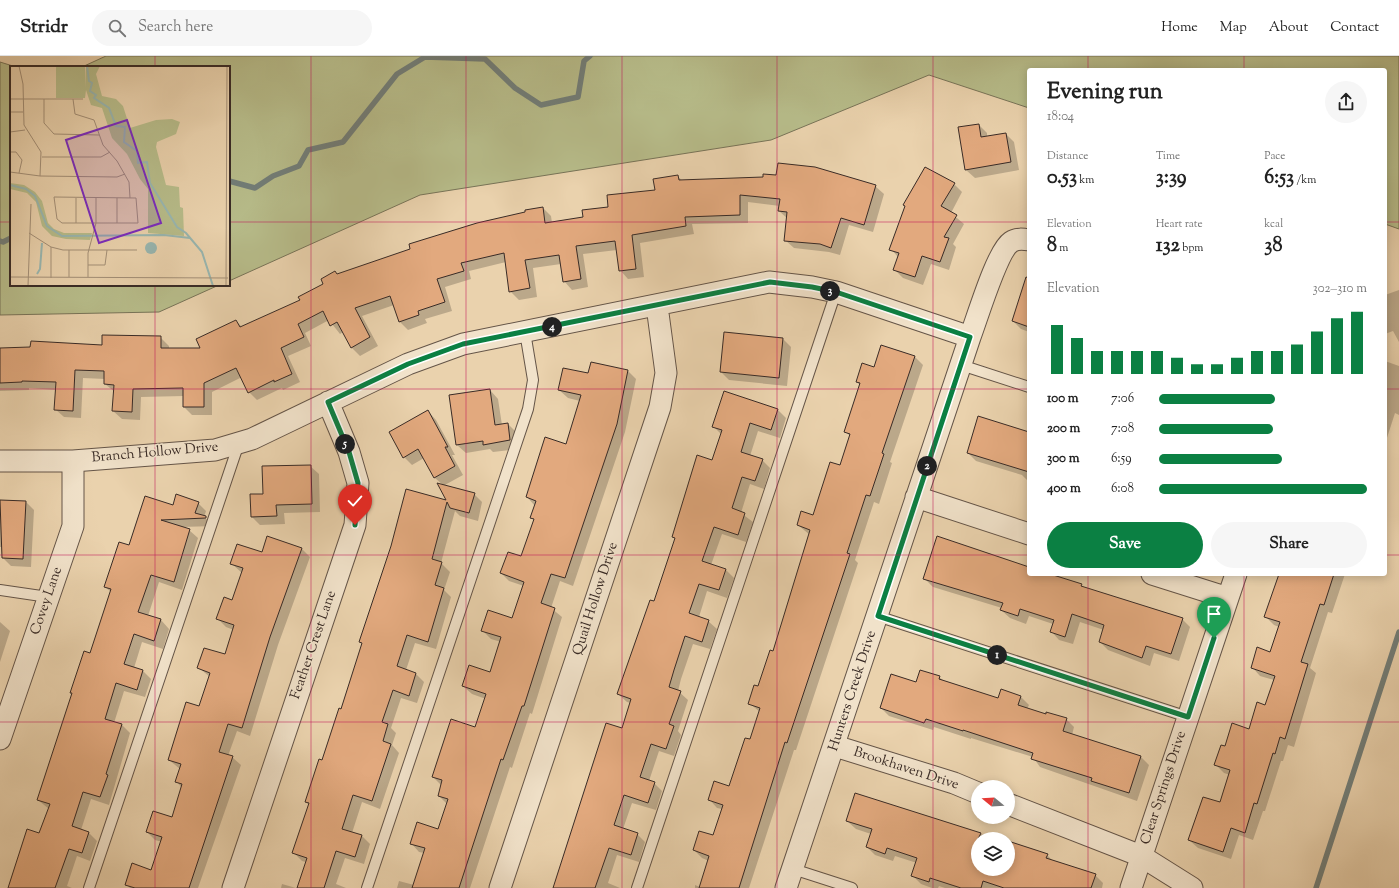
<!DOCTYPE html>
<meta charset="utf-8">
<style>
body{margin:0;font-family:"Sorts Mill Goudy",serif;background:#f6f6f6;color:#222;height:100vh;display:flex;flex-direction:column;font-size:15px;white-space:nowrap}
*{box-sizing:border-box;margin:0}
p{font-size:13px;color:#767676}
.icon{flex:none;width:22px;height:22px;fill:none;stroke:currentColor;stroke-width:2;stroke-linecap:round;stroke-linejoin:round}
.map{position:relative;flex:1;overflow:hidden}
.sheet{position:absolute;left:1027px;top:12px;width:360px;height:508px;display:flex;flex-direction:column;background:#fff;border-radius:4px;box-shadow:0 2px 10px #0003}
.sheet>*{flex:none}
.needle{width:26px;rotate:288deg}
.controls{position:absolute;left:971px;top:724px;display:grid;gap:8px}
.controls a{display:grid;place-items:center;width:44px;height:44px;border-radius:50%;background:#fff;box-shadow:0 2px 10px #0003;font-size:20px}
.pin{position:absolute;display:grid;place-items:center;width:34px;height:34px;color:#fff;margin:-41px -17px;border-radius:50% 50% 50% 0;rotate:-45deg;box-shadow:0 0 4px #0007}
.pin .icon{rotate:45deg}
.km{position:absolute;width:20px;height:20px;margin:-10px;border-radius:50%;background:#222;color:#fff;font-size:11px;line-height:20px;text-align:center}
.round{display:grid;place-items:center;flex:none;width:42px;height:42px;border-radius:21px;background:#f6f6f6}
.summary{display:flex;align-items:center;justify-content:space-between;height:68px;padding:0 20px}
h1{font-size:22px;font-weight:800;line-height:30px}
.stats{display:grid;grid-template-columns:repeat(3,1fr);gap:6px;height:68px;padding:4px 20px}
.stats div{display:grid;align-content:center}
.stats b{font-size:20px;font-weight:800}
.stats small{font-size:11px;font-weight:400}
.stats p{font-size:11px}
.chart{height:112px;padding:8px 20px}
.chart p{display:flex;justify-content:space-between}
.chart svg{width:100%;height:72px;margin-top:4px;stroke:#0b8043;stroke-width:6}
.action{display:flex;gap:8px;margin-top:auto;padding:8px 20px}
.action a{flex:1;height:46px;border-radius:24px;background:#0b8043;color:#fff;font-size:16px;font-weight:800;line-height:46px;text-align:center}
.action a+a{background:#f6f6f6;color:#222}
ul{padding:0 20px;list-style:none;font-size:13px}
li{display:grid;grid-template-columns:64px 48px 1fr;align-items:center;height:30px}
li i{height:10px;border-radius:5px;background:#0b8043}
header{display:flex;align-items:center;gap:24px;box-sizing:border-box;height:56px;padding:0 20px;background:#fff;border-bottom:1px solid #e0e0e0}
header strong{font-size:19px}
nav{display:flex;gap:22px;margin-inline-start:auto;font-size:14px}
.search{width:280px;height:36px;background:#f6f6f6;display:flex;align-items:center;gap:10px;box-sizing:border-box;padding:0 14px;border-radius:22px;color:#767676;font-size:15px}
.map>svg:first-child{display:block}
.green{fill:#b7bc8a;stroke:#787458}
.shadow{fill:#0003}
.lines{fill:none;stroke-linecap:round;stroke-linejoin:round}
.stream{stroke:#727e79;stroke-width:5.5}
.building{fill:#e2a97e;stroke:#392b26}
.lane-casing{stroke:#655548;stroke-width:12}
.street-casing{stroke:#655548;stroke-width:23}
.lane{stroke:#f1e2ca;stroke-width:10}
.street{stroke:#f1e2ca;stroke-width:21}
.route-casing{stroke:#fff;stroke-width:8}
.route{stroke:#0b8043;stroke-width:5}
.grid{fill:none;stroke:#c2185b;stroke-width:1;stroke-opacity:0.55}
.labels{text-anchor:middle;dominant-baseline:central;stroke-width:3;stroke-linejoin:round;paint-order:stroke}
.street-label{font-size:14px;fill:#392b26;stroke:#f1e2ca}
.inset-river{fill:none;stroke:#98b6b0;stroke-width:2}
.inset-road{fill:none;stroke:#a38f77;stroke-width:1}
.view{fill:#7b2cbf;fill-opacity:0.15;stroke:#7b2cbf;stroke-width:2}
.inset-edge{fill:none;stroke:#392b26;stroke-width:2}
</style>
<header>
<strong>Stridr</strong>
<div class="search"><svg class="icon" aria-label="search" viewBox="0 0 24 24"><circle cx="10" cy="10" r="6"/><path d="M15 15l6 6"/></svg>Search here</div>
<nav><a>Home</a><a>Map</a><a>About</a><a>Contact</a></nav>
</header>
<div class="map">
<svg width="1399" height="832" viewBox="0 0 1399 832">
<rect width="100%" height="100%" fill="#ead2ad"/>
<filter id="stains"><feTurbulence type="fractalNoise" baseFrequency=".005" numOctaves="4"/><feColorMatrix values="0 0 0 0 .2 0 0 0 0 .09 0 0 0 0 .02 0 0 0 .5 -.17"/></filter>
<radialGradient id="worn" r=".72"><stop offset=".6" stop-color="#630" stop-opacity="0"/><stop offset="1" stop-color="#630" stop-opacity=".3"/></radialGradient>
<path class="green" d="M106 0H1399V173L1385 168V14H1029V52L929 19 771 84 420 139 229 225V11H82Z
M0 6 16 11H11V229H219L159 256 0 259Z"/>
<path class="shadow" d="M979 69 987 77V81L1006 78 1014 86 1019 114 975 122 966 114Z
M677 120 683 125 875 130 884 138 873 176 849 169 840 199 829 196 794 192 785 184 788 163 779 155 780 150 748 146V167L692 168 694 178 640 187 644 221 628 223 620 214 617 194 583 198 588 231 572 234 564 225 561 208 533 212 537 241 519 244 510 235 506 206 469 215 471 223 445 231 452 255 425 263 427 267 408 274 400 266 394 249 362 260 378 290 360 300 352 292 343 276 340 278 329 264 305 277 311 290 288 300 300 326 283 334 282 332 257 344 249 336 242 321 212 336V359H192L184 351V340L141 341 140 364 122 363 113 355 115 336 105 328V323L83 322 81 362 64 361 55 353 56 334 29 332V334L0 335V293L103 290 160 281 169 290V293H201L236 265 242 271 301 245 325 228 335 216 338 219 543 152 551 160 552 167 584 162 656 135Z
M954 128 962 136 951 157 964 168 953 188 956 191 949 214 931 208 923 229 903 222 894 213 898 201 891 193Z
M1029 232V276L1021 273 1013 265Z
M1399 234V286L1393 275 1385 278V239Z
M725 277 783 283 791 291 787 330 729 324 721 316Z
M882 290 915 301 923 309 890 406 892 407 879 448 874 446 855 504 858 507 796 694H794L749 832H695V829L700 831 709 805 702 802 694 794 713 780 722 753 717 752 709 743 730 731 750 685 760 656 749 647 759 631 773 596 810 479 798 469 814 460 840 410 850 380 845 375 860 329 857 326 874 312Z
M1385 305 1399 310V359L1395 357 1385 388Z
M628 315 636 323 625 376 573 530 560 525 551 552 562 561 532 658 530 657 512 712 510 711 470 832H397L399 825 414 829 424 797 419 796 411 787 439 774 447 748 439 740 441 729 433 721 476 672 486 643 472 638 463 630 491 617 501 586 491 583 482 574 513 563 524 530 509 525 501 517 521 501 535 464 531 461 535 450 527 441 566 389 580 345 568 342 559 334 589 318Z
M490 334 498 343 502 369 508 368 516 376 518 393 493 396 490 393 466 397 457 389Z
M778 354 786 362 780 382 758 375 750 400 762 404 770 412 764 433 750 428 741 457 753 466 746 486 722 478 711 509 726 514 734 522 727 542 707 535 699 561 708 565 717 573 710 593 693 588 681 623 678 635 688 644 678 675 681 679 674 700 659 695 649 725 654 727 662 735 656 754 632 747 623 773 637 778 645 786 639 806 617 799 608 827 620 832H554L622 673 631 647 627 646 618 638 655 547 676 484 673 481 713 405 722 379 713 370Z
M428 355 436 364 455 399H452L463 419 443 430 474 438 482 446 478 465 460 460 455 455 441 507 450 516 444 534 451 541 436 593 415 587 406 614 416 618 424 626 417 647 401 642 391 672 396 677 392 689 399 697 380 753 362 746 352 777 362 780 370 788 364 808 345 802 336 828 346 832H298L306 806 302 805 294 797 309 749 306 746 341 654 363 588 360 585 392 491 407 434 448 445 443 429 435 422 424 402 412 409 404 401Z
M1029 377V426L1022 419 976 405 968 397Z
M310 410 319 418 320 456 284 457 285 468 260 469 252 461 264 439Z
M0 445 26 446 34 454 31 511 11 510 3 502V491H0Z
M198 447 206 455 204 461 214 470 182 471 189 474 198 482 182 534 159 526 148 560 161 564 169 573 163 593 142 586 134 612 143 615 151 623 145 641 124 635 114 667 122 669 130 677 109 749 91 743 81 774 89 777 97 785 90 805 77 800 67 830 72 832H9L40 778 49 753 38 744 91 598 111 536 105 531 130 491 173 451Z
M268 482 302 493 310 501 278 589 250 680 237 675 228 700 232 701 241 709 198 832H130L126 828 152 815 162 786 155 784 147 776 172 762 182 732 176 725 180 713 169 704 200 651 210 621 199 612 225 599 234 574 226 571 218 563 233 545 242 517 232 508 263 498Z
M1029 512V518H1048L1081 529 1084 532 1182 563 1190 571 1179 605 1154 597 1150 610 1108 594 1100 586 1104 574 1080 566 1073 588 1059 584 1051 575 1053 568 1029 560 1026 568 1010 562 1001 554 1002 552 933 531 924 522Z
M1280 518H1345L1332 557 1328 556 1310 612 1316 617 1294 691 1288 689 1283 705H1281L1265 755H1263L1253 784 1239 779 1231 803 1198 792 1189 784 1220 748 1230 719 1224 717 1216 709 1250 674 1266 650 1274 624 1260 620 1252 611 1271 597 1279 571 1274 569 1265 560Z
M0 566 10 575 0 606Z
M939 621 944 625 999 643 1021 641 1029 649 1027 653 1066 663 1074 671 1072 679 1140 700 1149 709 1137 745 1040 711 1033 701 971 682V683L934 671 933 674 889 660 881 652 916 628Z
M856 738 996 783H978V813H1008V787L1047 799 1053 805 1095 819 1103 827 1102 832H945L939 830 938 832H932L921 828 913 820 917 807 895 800 893 805 875 799 867 791 871 778 856 773 847 765Z
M282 828 296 832H281Z"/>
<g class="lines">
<path class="stream" d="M229 125 255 132 273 120 299 110 308 94 343 86 397 18 425 1 485 3 515 32 541 49 578 41 584 5 590 0
M0 185 3 186 11 182
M1316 832 1399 576"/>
</g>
<path class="building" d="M979 68 981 81 1006 77 1011 106 965 114 958 71Z
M778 107 815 111 876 129 864 169 841 162 831 192 820 188 784 185 787 156 778 155 780 143 740 139V159L685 161 686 170 632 179 636 213 619 215 615 185 576 190 581 223 563 226 559 199 525 204 530 232 509 236 504 197 461 207 464 215 437 223 445 246 418 255 419 259 399 266 390 240 355 252 370 281 351 292 337 266 330 270 323 255 298 268 304 281 281 292 292 318 274 326V324L248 337 236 312 204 327V351H183V332L133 333 132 356 112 355 114 329 104 328V315L75 314 73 355 54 354 56 326 22 325V326L0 327V292L30 291 31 285 102 289V279L161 280V292H200L196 283 236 264 240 271 300 244 298 241 323 228 321 223 335 215 337 218 410 193 409 188 477 167 525 156V154L543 151 545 167 583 161 582 154 608 151 607 139 655 134 653 123 678 119 679 124 763 121V118L776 119Z
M925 111 955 127 941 150 957 159 944 181 949 182 940 206 922 200 915 221 893 214 899 197 889 194 905 150 903 149Z
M1026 221 1029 222V271L1012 265Z
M724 276 783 282 779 322 720 316Z
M881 289 915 300 882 397 884 398 870 440 866 439 847 497 850 498 787 687 785 686 739 832H699L709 800 693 794 699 775 713 779 723 749 708 744 714 725 729 730 745 682 750 683 760 652 748 648 754 629 758 630 770 594 773 595 810 474 797 469 801 455 813 459 830 406 840 409 850 378 844 376 860 327 856 326 862 307 874 311Z
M591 306 628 314 617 368 565 522 551 518 541 547 555 552 524 650H522L503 704 501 703 459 832H412L425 792 410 788 417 766 438 773 448 743 438 740 442 724 432 721 451 663 475 671 486 638 462 630 469 609 490 616 501 581 481 575 488 554 512 562 524 526 500 517 508 496 521 500 534 463 530 462 536 445 526 441 545 381 566 388 581 339 558 334 563 312 588 317Z
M490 333 495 369 508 367 510 384 483 389V385L456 389 449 339Z
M724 335 778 353 771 374 750 367 741 396 763 403 755 425 742 421 732 452 745 457 738 479 714 471 702 505 726 513 719 534 699 528 689 557 709 564 702 586 685 580 674 614 669 631 681 635 669 668 674 670 666 693 651 688 640 721 655 726 648 747 624 739 614 769 638 777 631 799 609 792 595 832H553L606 667 622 672 631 643 617 638 650 544 654 545 675 482 672 481 697 399 712 404 722 374 712 371Z
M428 354 448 391H445L455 410 434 422 418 393 403 402 389 376Z
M978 360 1029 376V416L967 397Z
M311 409 312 448 276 449 277 460 251 461 250 438H263L262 410Z
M437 427 475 437 469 457 450 452 447 446 432 503 442 506 435 529 444 532 428 586 407 579 397 610 416 617 409 640 393 634 382 666 388 668 383 685 391 688 372 745 353 739 342 773 362 779 355 801 336 795 324 832H297L307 802 292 797 309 747 305 746 319 703 322 704 339 652 341 653 362 587 359 586 391 490 406 433 446 444Z
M176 438 199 446 195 457 206 460V462L161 464 190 473 174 526 151 519 138 556 161 563 154 585 134 578 124 608 143 614 137 634 116 627 105 663 122 668 106 718 108 719 100 741 83 736 72 770 89 776 82 797 69 793 55 832H8L27 773 39 777 50 748 37 744 72 637H70L84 595 90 597 111 533 104 531 119 486 129 489 145 440 173 449Z
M0 444 26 445 23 503 2 502Z
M267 480 302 492 270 581 242 672 228 668 219 696 233 700 189 832H135L125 829 132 807 151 814 162 781 146 776 153 755 172 761 182 728 175 726 181 708 168 704 186 646 199 650 210 617 197 612 204 592 225 598 234 569 216 563 224 541 232 544 243 512 230 508 237 488 262 496Z
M937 480 1029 511V518H1050L1082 528 1081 530 1183 562 1171 598 1146 590 1142 602 1099 586 1104 569 1072 558 1065 581 1050 576 1054 564 1020 553 1018 560 1000 554 1003 547 923 523Z
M1279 518H1334L1324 549 1320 548 1301 606 1308 608 1285 683 1280 681 1275 698 1273 697 1257 748 1254 747 1245 777 1231 772 1223 796 1188 784 1203 741 1220 746 1230 714 1214 709 1221 689 1225 690 1232 667 1249 673 1257 646 1265 649 1275 620 1251 612 1257 591 1270 596 1280 566 1264 561Z
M920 614 940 620 939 623 998 642 1001 633 1021 640 1018 649 1046 658V656L1067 662 1063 675 1141 700 1129 737 1091 725 1092 722 1031 703 1033 697 963 674V675L926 663 924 667 880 652 891 618 916 626Z
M855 737 981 777 978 783V813H1008V785L1048 798 1046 802 1096 818 1091 832H1004L983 825 981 832H961L930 822 929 826 911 820 917 802 887 792 885 798 866 791 872 773 846 765Z"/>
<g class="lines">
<defs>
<path id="lane" d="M961 309 1029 331
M0 534 48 541
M877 560 1188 661
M793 813 852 832
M89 832 239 387
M367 832 528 353 533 324 525 276
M637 832 836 236"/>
<path id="street" d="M0 405H73L215 394 252 383 408 308 463 288 769 226 812 231 836 236 970 281
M916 441 1029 478
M1152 518 1228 542
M0 683 73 470V405
M835 690 954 727 978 737
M1008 748 1141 800 1192 832
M233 832 355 469 358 427 349 396 328 346
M500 832 660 351 666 317 657 250
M786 832 970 281C977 263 997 195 1011 186 1017 182 1023 183 1029 184
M1131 832 1236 518"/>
</defs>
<use href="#lane" class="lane-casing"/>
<use href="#street" class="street-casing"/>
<use href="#lane" class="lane"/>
<use href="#street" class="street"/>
</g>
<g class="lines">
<defs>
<path id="route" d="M355 469 358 427 349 396 328 346 408 308 463 288 770 226 812 231 836 236 970 281 878 560 1188 661 1214 582"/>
</defs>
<use href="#route" class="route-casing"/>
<use href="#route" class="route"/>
</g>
<path class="grid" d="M155 0V11M311 0V832M466 0V832M622 0V832M777 0V832M933 0V832M1088 0V14M1244 0V14M0 166H11M229 166H1029M1385 166H1399M155 229V832M0 333H1029M1385 333H1399M0 499H1029M1385 499H1399M1088 518V832M1244 518V832M0 666H1399"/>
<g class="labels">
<g class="street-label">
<text transform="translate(155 397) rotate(-5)">Branch Hollow Drive</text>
<text transform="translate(596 543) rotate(-72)">Quail Hollow Drive</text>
<text transform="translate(47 545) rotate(-71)">Covey Lane</text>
<text transform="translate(314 589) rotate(-71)">Feather Crest Lane</text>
<text transform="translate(853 635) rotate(-72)">Hunters Creek Drive</text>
<text transform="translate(906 713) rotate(18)">Brookhaven Drive</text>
<text transform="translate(1164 732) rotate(-72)">Clear Springs Drive</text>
</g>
</g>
<g transform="translate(10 10)">
<rect width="220" height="220" fill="#ead2ad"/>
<path d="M46 0H75V22L76 0H90L86 8 92 30 106 33 113 40 120 62 146 54 162 53 170 56 166 68 147 76 146 81 156 119 169 121 170 141 173 142 174 170 138 167V123L130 113 117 88 102 72 92 42 81 39 76 24 75 32H46ZM0 117 14 119 25 126 32 135 38 157 44 163 54 167H82L80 174 56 173 42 170 32 160 26 136 17 127 0 123Z" fill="#b7bc8a"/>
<path d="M135 182a6 6 0 1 1 12 0a6 6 0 1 1-12 0Z" fill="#98b6b0"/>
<path class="inset-river" d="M77 0 79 15 82 17 80 25 86 29 84 32 99 42 106 60 115 61 114 76 127 85 128 97 137 96 140 117 167 161 176 167 192 186 203 220M0 119 16 123 25 130 37 160 52 170 154 169 180 172M27 208 30 203 32 177"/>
<path class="inset-road" d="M9 0 13 18 14 59 31 86 30 110M220 0V220M0 33H73M34 33V57L44 68 89 69M63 33 65 48 84 54 93 79 107 95 119 116 120 132M0 46H13M0 66 15 64M0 86H6L12 94 9 107M32 91H91L100 86M0 106 30 110 107 111 115 108M44 131 126 132 128 157H52L47 153ZM107 132V157M66 157V132M19 167 41 181 53 184H127M78 199H95L97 184M0 211 218 212M59 211V184M78 211V187L86 157V132M41 212V181M18 220 21 138M216 220 217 0"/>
<path class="view" d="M117 54 151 157 89 177 56 74Z"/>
<rect width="220" height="220" class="inset-edge"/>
</g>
<rect width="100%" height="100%" filter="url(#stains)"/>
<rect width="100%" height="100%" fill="url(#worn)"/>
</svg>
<div class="controls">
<a><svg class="needle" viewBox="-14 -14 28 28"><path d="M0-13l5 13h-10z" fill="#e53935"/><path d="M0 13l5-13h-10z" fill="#767676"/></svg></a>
<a><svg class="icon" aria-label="layers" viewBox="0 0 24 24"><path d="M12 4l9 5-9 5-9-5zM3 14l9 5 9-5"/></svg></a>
</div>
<div class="pin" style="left:1214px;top:582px;background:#1e9e55"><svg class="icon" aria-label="arrive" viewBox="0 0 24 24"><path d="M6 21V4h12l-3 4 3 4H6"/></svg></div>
<div class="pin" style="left:355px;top:469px;background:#d93025"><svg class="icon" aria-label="check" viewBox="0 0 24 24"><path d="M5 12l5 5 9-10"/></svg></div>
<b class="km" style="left:997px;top:599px">1</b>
<b class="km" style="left:927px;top:410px">2</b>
<b class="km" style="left:830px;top:235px">3</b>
<b class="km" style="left:552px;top:271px">4</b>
<b class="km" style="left:345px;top:388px">5</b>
<section class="sheet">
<div class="summary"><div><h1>Evening run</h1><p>18:04</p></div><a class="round"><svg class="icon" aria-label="share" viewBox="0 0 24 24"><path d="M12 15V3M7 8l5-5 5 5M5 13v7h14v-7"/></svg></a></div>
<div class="stats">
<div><p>Distance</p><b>0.53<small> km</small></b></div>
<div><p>Time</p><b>3:39</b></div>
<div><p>Pace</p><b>6:53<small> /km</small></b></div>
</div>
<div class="stats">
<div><p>Elevation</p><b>8<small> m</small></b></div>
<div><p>Heart rate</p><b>132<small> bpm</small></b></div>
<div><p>kcal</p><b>38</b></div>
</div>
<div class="chart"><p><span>Elevation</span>302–310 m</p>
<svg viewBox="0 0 160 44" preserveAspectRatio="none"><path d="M5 44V14M15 44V22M25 44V30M35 44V30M45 44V30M55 44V30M65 44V34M75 44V38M85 44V38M95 44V34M105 44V30M115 44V30M125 44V26M135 44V18M145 44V10M155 44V6"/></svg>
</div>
<ul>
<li><b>100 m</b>7:06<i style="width:56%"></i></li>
<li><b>200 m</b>7:08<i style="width:55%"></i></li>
<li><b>300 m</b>6:59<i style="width:59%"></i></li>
<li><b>400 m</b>6:08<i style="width:100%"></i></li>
</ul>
<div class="action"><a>Save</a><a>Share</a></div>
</section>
</div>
